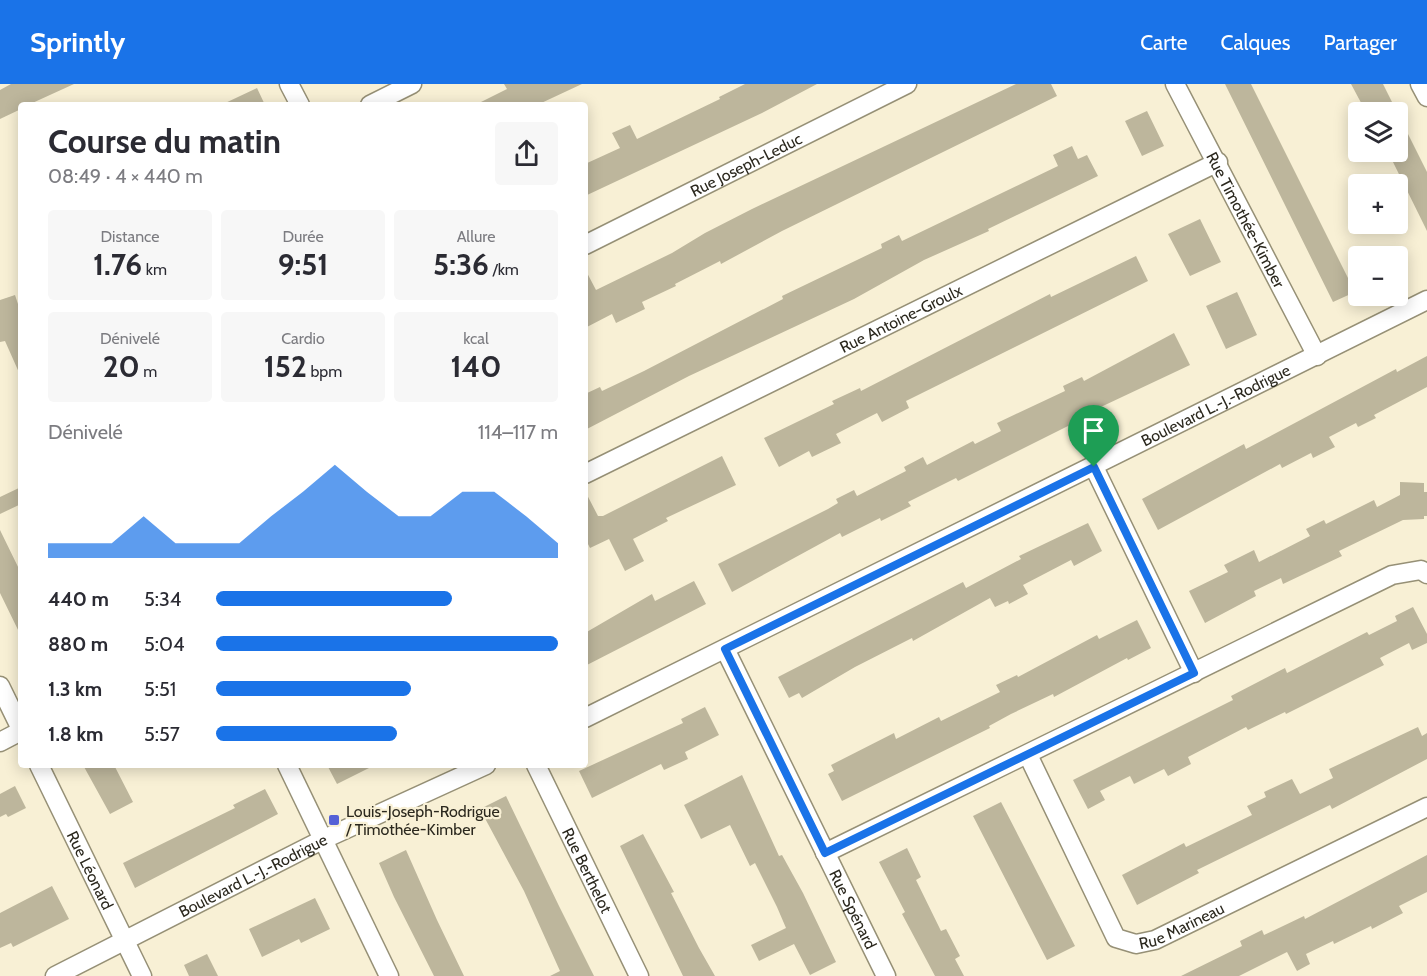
<!DOCTYPE html>
<html lang="fr">
<meta charset="utf-8">
<style>
body{margin:0;font-family:Cabin,sans-serif;background:#f7f7f7;color:#2b2b33;height:100vh;display:flex;flex-direction:column;font-size:22px;white-space:nowrap}
*{box-sizing:border-box;margin:0}
p{font-size:20px;color:#7c7c81}
.icon{flex:none;width:33px;height:33px;fill:none;stroke:currentColor;stroke-width:2;stroke-linecap:round;stroke-linejoin:round}
.map{position:relative;flex:1;overflow:hidden}
.panel{position:absolute;left:18px;top:18px;width:570px;height:666px;display:flex;flex-direction:column;background:#fff;border-radius:6px;box-shadow:0 3px 15px #0003}
.panel>*{flex:none}
.buttons{position:absolute;left:1348px;top:18px;display:grid;gap:12px}
.buttons a{display:grid;place-items:center;width:60px;height:60px;border-radius:6px;background:#fff;box-shadow:0 3px 15px #0003;font-size:30px}
.pin{position:absolute;display:grid;place-items:center;width:51px;height:51px;color:#fff;margin:-62px -26px;border-radius:50% 50% 50% 0;rotate:-45deg;box-shadow:0 0 6px #0007}
.pin .icon{rotate:45deg}
.round{display:grid;place-items:center;flex:none;width:63px;height:63px;border-radius:6px;background:#f7f7f7}
.headline{display:flex;align-items:center;justify-content:space-between;height:102px;padding:0 30px}
h1{font-size:33px;font-weight:700;line-height:45px}
.metrics{display:grid;grid-template-columns:repeat(3,1fr);gap:9px;height:102px;padding:6px 30px}
.metrics div{display:grid;align-content:center;border-radius:6px;background:#f7f7f7;text-align:center}
.metrics b{font-size:30px;font-weight:700}
.metrics small{font-size:16px;font-weight:400}
.metrics p{font-size:16px}
.chart{height:168px;padding:12px 30px}
.chart p{display:flex;justify-content:space-between}
.chart svg{width:100%;height:108px;margin-top:6px;fill:#1a73e8;opacity:.7}
ul{padding:0 30px;list-style:none;font-size:20px}
li{display:grid;grid-template-columns:96px 72px 1fr;align-items:center;height:45px}
li i{height:15px;border-radius:8px;background:#1a73e8}
header{display:flex;align-items:center;gap:36px;box-sizing:border-box;height:84px;padding:0 30px;background:#1a73e8;color:#fff}
header strong{font-size:28px}
nav{display:flex;gap:33px;margin-inline-start:auto;font-size:21px}
.map>svg:first-child{display:block}
.building{fill:#bdb69c}
.lines{fill:none;stroke-linecap:round;stroke-linejoin:round}
.minor-casing{stroke:#969076;stroke-width:21}
.minor{stroke:#fff;stroke-width:18}
.route-casing{stroke:#fff;stroke-width:12}
.route{stroke:#1a73e8;stroke-width:8}
.poi-dot{fill:#5561d7;stroke:#f8f0d5;stroke-width:2}
.labels{text-anchor:middle;dominant-baseline:central;stroke-width:4.5;stroke-linejoin:round;paint-order:stroke}
.street-label{font-size:16px;fill:#2b281e;stroke:#f8f0d5}
.poi-label{font-size:16px;fill:#2b281e;stroke:#f8f0d5;text-anchor:start}
</style>
<header>
<strong>Sprintly</strong>
<nav><a>Carte</a><a>Calques</a><a>Partager</a></nav>
</header>
<div class="map">
<svg width="1427" height="892" viewBox="0 0 1427 892">
<rect width="100%" height="100%" fill="#f8f0d5"/>
<path class="building" d="M11 0H74L28 21H21V25L0 35V6Z
M504 0H582L537 21H475L507 5Z
M745 0H817L762 29 585 112V80L620 64 612 49 630 41 637 55 720 15 719 13Z
M1016 0H1051L1057 12 782 147 721 180 720 177 675 200 676 202 642 218 645 225 616 239 612 230 585 244V185L596 206 672 169 705 149 752 125Z
M1225 0H1251L1355 208 1333 218Z
M1351 0H1383L1397 28H1366Z
M257 4 265 21H221Z
M1147 27 1164 62 1142 72 1125 37Z
M1398 30 1427 88V147L1392 76 1398 73Z
M1072 62 1078 75 1087 71 1098 92 988 145 989 147 924 176 854 215 689 292 585 346V310L600 303 602 307 644 287 783 215 782 212 882 164 881 160 899 151 902 157 1058 82 1053 71Z
M1200 135 1221 178 1190 192 1168 150Z
M1136 172 1148 197 906 317 909 324 882 338 877 329 836 350 841 359 812 373 809 367 779 383 764 354 834 320 832 317 860 304 861 307 1050 210 1051 213Z
M1237 208 1257 251 1226 265 1206 222Z
M15 211 21 229V293L5 257 0 258V216Z
M1174 249 1190 281 1071 337 1072 340 958 397 956 394 908 418 911 422 881 437 880 434 842 453 840 449 732 508 718 480 828 425 838 419 836 415 854 406 857 412 906 387 904 383 923 373 927 381 973 357 975 360 1001 347 997 339 1065 307 1063 302 1082 293 1084 297Z
M1427 272V303L1374 331 1376 334 1358 343 1356 339 1329 353 1335 363 1313 374 1311 369 1282 384 1280 380 1158 446 1142 415 1244 360 1246 365 1396 285 1397 288Z
M722 372 736 401 666 434 668 437 633 455 644 477 625 487 609 455 590 464 585 454V407L598 432H603Z
M1400 398 1424 399V408H1427V432H1424V435L1403 436 1339 467 1342 472 1283 500 1281 494 1254 507 1256 512 1205 539 1189 507 1228 488 1224 481 1254 466 1259 478 1310 452 1306 445 1324 436 1326 440 1374 416 1377 423 1400 411Z
M21 403V420L0 430V413Z
M1088 439 1102 467 1074 482 1071 476 1023 501 1028 510 1009 520 1008 517 995 523 990 514 913 557 912 554 855 583 802 614 799 609 789 614 778 593 963 498 966 504 1021 475 1019 472Z
M0 446 21 489V552L0 509Z
M694 497 706 520 585 582V549L652 510 655 517Z
M1413 523 1427 550V559L1412 566 1409 559 1380 574 1384 581 1286 630 1285 628 1248 646 1246 643 1188 673 1191 680 1168 692 1164 685 1134 700 1130 692 1100 707 1105 716 1088 725 1073 696 1233 616 1231 612 1285 584 1287 589 1367 548 1369 551 1397 537 1395 532Z
M1137 536 1151 564 1128 576 1127 574 1054 613 1053 610 1011 630 989 642 990 644 842 717 828 690 834 687 831 681 894 649 896 655 939 633 941 637 1000 608 996 601 1017 591 1018 593 1097 551 1099 555Z
M705 623 719 651 685 668 688 675 664 686 661 680 592 714 579 687 683 639 681 635Z
M1418 643 1422 652 1427 649V675L1332 725 1330 721 1197 786 1199 789 1137 821 1122 791 1184 759 1186 763 1252 731 1247 722 1266 713 1264 708 1292 695 1300 710 1333 694 1329 685Z
M83 681H114L133 718 110 730Z
M327 681H375L337 700Z
M742 691 779 772 782 771 803 809 836 878 810 891 794 860 759 877 751 861 786 844 777 823 755 779 750 782 730 741 701 755 684 721Z
M15 702 26 724 8 733 6 730 0 733V710Z
M265 705 278 730 135 804 123 779 235 724 233 721Z
M506 712 559 822 594 892H550L560 887 524 807 480 725Z
M1001 718 1075 862 1047 876 973 732Z
M643 750 674 808 671 809 699 864 715 892H683L620 762Z
M907 764 921 793 916 796 941 847 946 845 960 872 955 875 964 892H935L902 830 905 828 879 778Z
M406 766 437 836 464 892H434L394 813 379 779Z
M1427 771V808L1399 822 1403 829 1372 845 1371 842 1334 860 1333 857 1306 870 1310 880 1297 887 1287 868 1239 892H1181L1242 862 1240 857 1262 846 1264 851 1304 832 1305 835Z
M52 802 69 835 13 863 11 859 0 864V829Z
M315 814 330 845 301 859 299 855 262 873 249 845Z
M207 870 218 892H189L184 881Z"/>
<g class="lines">
<defs>
<g id="minor">
<path d="M289 0 300 21"/>
<path id="s1" d="M1175 0 1317 272"/>
<path d="M1420 0 1427 13"/>
<path d="M370 21 412 0"/>
<path id="s2" d="M585 161 907 0"/>
<path d="M1094 383 1194 589"/>
<path id="s3" d="M585 390 1218 78"/>
<path id="s4" d="M725 565 886 892"/>
<path d="M0 602 21 645"/>
<path id="s5" d="M585 634 1427 216"/>
<path d="M0 658 21 647"/>
<path id="s6" d="M1028 671 1116 854 1136 860 1155 856 1427 723"/>
<path id="s7" d="M39 681 142 892"/>
<path d="M287 681 389 892"/>
<path id="s8" d="M536 681 639 892"/>
<path d="M825 769 1392 491 1421 486 1427 490"/>
<path id="s9" d="M55 892 322 756 486 681"/>
</g>
</defs>
<use href="#minor" class="minor-casing"/>
<use href="#minor" class="minor"/>
</g>
<g class="lines">
<defs>
<path id="route" d="M1094 383 1194 589 825 769 725 565Z"/>
</defs>
<use href="#route" class="route-casing"/>
<use href="#route" class="route"/>
</g>
<rect class="poi-dot" x="328" y="730" width="12" height="12" rx="3"/>
<g class="labels">
<g class="street-label">
<text stroke="none"><textPath href="#s2" startOffset="180">Rue Joseph-Leduc</textPath></text>
<text stroke="none"><textPath href="#s1" startOffset="153">Rue Timothée-Kimber</textPath></text>
<text stroke="none"><textPath href="#s3" startOffset="352">Rue Antoine-Groulx</textPath></text>
<text stroke="none"><textPath href="#s5" startOffset="704">Boulevard L.-J.-Rodrigue</textPath></text>
<text stroke="none"><textPath href="#s7" startOffset="117">Rue Léonard</textPath></text>
<text stroke="none"><textPath href="#s8" startOffset="117">Rue Berthelot</textPath></text>
<text stroke="none"><textPath href="#s9" startOffset="222">Boulevard L.-J.-Rodrigue</textPath></text>
<text stroke="none"><textPath href="#s4" startOffset="290">Rue Spénard</textPath></text>
<text stroke="none"><textPath href="#s6" startOffset="273">Rue Marineau</textPath></text>
</g>
<g class="poi-label">
<text x="346" y="727">Louis-Joseph-Rodrigue<tspan x="346" dy="18">/ Timothée-Kimber</tspan></text>
</g>
</g>
</svg>
<div class="buttons">
<a><svg class="icon" aria-label="layers" viewBox="0 0 24 24"><path d="M12 4l9 5-9 5-9-5zM3 14l9 5 9-5"/></svg></a>
<a>+</a>
<a>−</a>
</div>
<div class="pin" style="left:1094px;top:383px;background:#1e9e55"><svg class="icon" aria-label="arrive" viewBox="0 0 24 24"><path d="M6 21V4h12l-3 4 3 4H6"/></svg></div>
<section class="panel">
<div class="headline"><div><h1>Course du matin</h1><p>08:49 · 4 × 440 m</p></div><a class="round"><svg class="icon" aria-label="share" viewBox="0 0 24 24"><path d="M12 15V3M7 8l5-5 5 5M5 13v7h14v-7"/></svg></a></div>
<div class="metrics">
<div><p>Distance</p><b>1.76<small> km</small></b></div>
<div><p>Durée</p><b>9:51</b></div>
<div><p>Allure</p><b>5:36<small> /km</small></b></div>
</div>
<div class="metrics">
<div><p>Dénivelé</p><b>20<small> m</small></b></div>
<div><p>Cardio</p><b>152<small> bpm</small></b></div>
<div><p>kcal</p><b>140</b></div>
</div>
<div class="chart"><p><span>Dénivelé</span>114–117 m</p>
<svg viewBox="0 0 160 44" preserveAspectRatio="none"><path d="M0 44V38L10 38L20 38L30 27L40 38L50 38L60 38L70 27L80 17L90 6L100 17L110 27L120 27L130 17L140 17L150 27L160 38V44z"/></svg>
</div>
<ul>
<li><b>440 m</b>5:34<i style="width:69%"></i></li>
<li><b>880 m</b>5:04<i style="width:100%"></i></li>
<li><b>1.3 km</b>5:51<i style="width:57%"></i></li>
<li><b>1.8 km</b>5:57<i style="width:53%"></i></li>
</ul>
</section>
</div>
